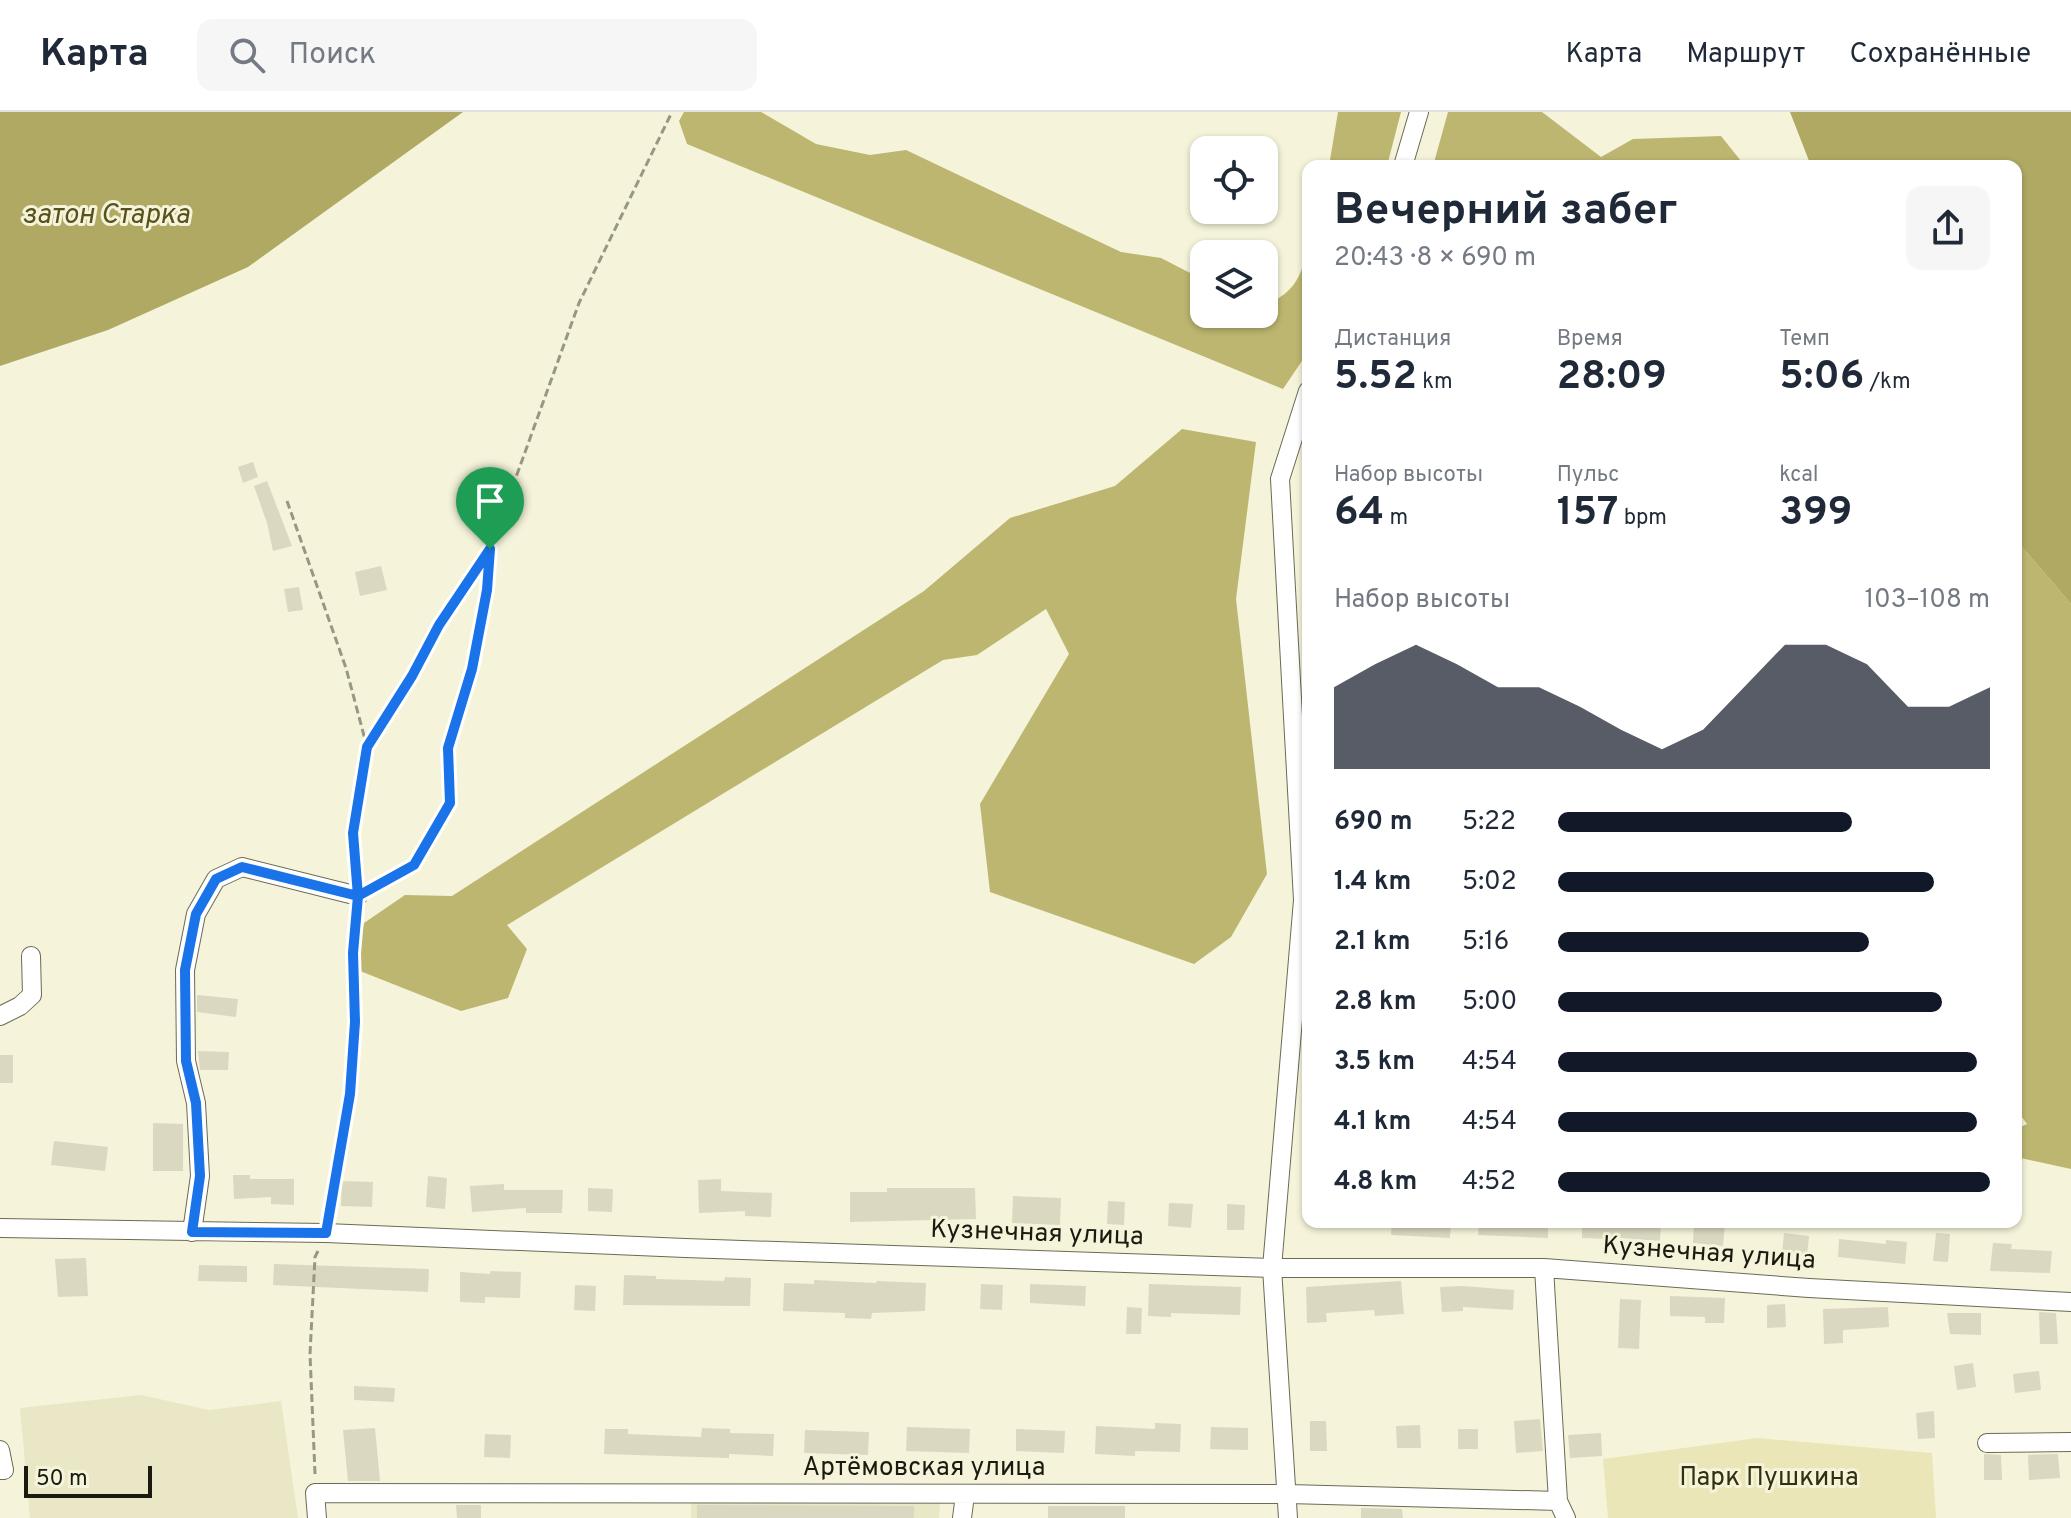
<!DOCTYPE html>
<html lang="ru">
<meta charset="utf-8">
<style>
body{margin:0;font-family:Overpass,sans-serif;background:#f6f6f7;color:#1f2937;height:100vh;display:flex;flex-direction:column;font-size:30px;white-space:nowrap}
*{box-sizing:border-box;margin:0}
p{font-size:26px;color:#747a83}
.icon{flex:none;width:44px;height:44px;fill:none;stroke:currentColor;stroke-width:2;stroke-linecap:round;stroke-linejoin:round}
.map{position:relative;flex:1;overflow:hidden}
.details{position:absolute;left:1302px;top:48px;width:720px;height:1068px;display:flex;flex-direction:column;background:#fff;border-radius:16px;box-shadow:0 2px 6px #0004}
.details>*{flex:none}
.fabs{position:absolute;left:1190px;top:24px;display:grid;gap:16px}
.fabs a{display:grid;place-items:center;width:88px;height:88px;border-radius:16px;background:#fff;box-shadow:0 2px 6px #0004;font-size:40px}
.scale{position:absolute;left:24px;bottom:20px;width:128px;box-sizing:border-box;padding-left:8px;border:4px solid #1a1a11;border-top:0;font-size:22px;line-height:28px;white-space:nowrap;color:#1a1a11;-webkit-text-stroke:6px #f5f4da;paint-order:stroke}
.pin{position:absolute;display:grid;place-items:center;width:68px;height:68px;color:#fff;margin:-82px -34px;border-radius:50% 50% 50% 0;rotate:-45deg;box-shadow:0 0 8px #0007}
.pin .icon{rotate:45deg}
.round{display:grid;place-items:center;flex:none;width:84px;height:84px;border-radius:16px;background:#f6f6f7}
.headline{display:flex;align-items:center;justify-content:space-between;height:136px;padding:0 32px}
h1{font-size:44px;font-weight:700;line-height:60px}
.stats{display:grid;grid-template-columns:repeat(3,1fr);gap:12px;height:136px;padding:8px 32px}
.stats div{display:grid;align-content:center}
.stats b{font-size:40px;font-weight:700}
.stats small{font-size:22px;font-weight:400}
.stats p{font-size:22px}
.chart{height:224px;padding:16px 32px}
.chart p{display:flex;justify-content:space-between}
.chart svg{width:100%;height:144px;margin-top:8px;fill:#111827;opacity:.7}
ul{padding:0 32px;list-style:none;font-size:26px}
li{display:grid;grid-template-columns:128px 96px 1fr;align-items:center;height:60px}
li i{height:20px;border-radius:10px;background:#111827}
header{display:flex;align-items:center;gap:48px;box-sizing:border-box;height:112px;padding:0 40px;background:#fff;border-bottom:2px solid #e0e1e3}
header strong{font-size:38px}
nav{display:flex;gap:44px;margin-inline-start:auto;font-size:28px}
.search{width:560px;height:72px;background:#f6f6f7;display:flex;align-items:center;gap:20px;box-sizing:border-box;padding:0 28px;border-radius:16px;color:#747a83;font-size:30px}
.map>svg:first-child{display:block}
.built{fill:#eae7c6}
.green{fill:#eae6b7}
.forest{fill:#bdb671}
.water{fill:#b0a964}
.building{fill:#dad8c0}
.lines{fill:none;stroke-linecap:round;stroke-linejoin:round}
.minor-casing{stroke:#6c6a54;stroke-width:20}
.path{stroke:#979784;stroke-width:3;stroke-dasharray:8 4;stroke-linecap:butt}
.minor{stroke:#fff;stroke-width:18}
.route-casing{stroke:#fff;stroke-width:16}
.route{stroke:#1a73e8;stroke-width:10}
.labels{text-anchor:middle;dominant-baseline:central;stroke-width:6;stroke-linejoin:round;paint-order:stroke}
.street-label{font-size:26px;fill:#1a1a11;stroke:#f5f4da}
.park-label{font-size:26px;fill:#333011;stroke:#f5f4da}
.water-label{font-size:28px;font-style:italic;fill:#57521d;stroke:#f5f4da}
</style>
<header>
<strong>Карта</strong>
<div class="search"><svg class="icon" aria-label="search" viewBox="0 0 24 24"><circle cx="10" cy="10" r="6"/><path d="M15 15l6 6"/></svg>Поиск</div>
<nav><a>Карта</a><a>Маршрут</a><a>Сохранённые</a></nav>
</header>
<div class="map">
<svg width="2071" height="1406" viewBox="0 0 2071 1406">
<rect width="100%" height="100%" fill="#f5f4da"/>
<path class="built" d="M141 1283 209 1298 281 1289 298 1406H30L20 1296Z
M691 1385 940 1389 939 1406H691Z"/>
<path class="green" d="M1757 1326 1932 1341 1936 1406H1608L1603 1347Z"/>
<path class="forest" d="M684 0H761L816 32 870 43 906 38 1121 140 1161 146 1194 163 1204 171V202H1264V194C1294 180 1299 169 1308 138V240L1283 277 687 32 679 9Z
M1338 0H1401L1387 54H1329Z
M1448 0H1542L1601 45 1633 27 1721 24 1745 54H1433Z
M1182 317 1256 330 1236 487 1267 762 1231 825 1194 852 990 780 980 692 1069 542 1046 497 977 543 943 548 507 813 527 837 508 886 461 899 355 857 364 811 405 783 452 784 924 479 1010 406 1115 374Z
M2016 428 2071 492V1057L2016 1045V1017L2027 1012 2016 997Z"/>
<path class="water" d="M0 0H463L248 155 108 218 0 254Z
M1790 0H2071V492L2016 428V54H1811Z"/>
<path class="building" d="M253 350 258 365 243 371 238 355Z
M267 369 292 434 273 439 267 411 254 374Z
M381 454 387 478 360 484 355 460Z
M299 475 303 498 288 500 284 477Z
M197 883 238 887 236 905 197 900Z
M198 939 229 940 228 958H200Z
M0 943H13V971H0Z
M153 1011 183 1012V1059H153Z
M54 1029 108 1035 105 1059 51 1053Z
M233 1063H250V1067H294V1093L271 1092V1085L234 1087Z
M428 1064 447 1066 445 1097 426 1095Z
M721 1067V1079L772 1081 771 1105 745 1104V1099L699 1101 698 1068Z
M342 1069 373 1070 372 1095 341 1094Z
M504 1072V1078H563L562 1101H526V1096L472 1100 470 1074Z
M588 1076 613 1077 612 1100 588 1099Z
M887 1076H975L976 1107 850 1110V1080H887Z
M1013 1084 1061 1086 1060 1113 1012 1111Z
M1108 1089 1125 1090 1124 1113 1107 1112Z
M1169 1091 1193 1092 1191 1116 1168 1114Z
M1227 1092 1245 1093 1244 1118H1227Z
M1392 1110H1451L1450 1126 1391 1123Z
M1479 1110H1548V1126L1478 1123Z
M1582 1110H1661L1660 1129 1607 1125V1127L1582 1126Z
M1694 1110 1725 1112 1723 1134 1693 1131Z
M1784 1121 1809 1124 1807 1144 1782 1142Z
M1936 1121 1950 1122 1948 1150 1933 1149Z
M1839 1127 1886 1132V1128L1907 1130 1905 1152 1838 1145Z
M1993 1131 2012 1132 2011 1137 2052 1139 2050 1161 1990 1159Z
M86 1146 88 1184 58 1185 55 1147Z
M274 1152 429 1157 428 1180 273 1173Z
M199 1153 247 1154V1170L198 1169Z
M490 1159 521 1160 520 1186 485 1185V1191L460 1190V1160L490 1162Z
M624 1163 656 1164V1167L724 1169 725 1165 751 1166 750 1194 623 1193Z
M814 1168 876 1171 877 1169 926 1171 925 1199 872 1201 871 1207 845 1206V1201L783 1199 784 1171 814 1172Z
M1401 1169 1404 1202 1375 1204 1374 1198 1326 1201 1327 1210 1307 1211 1306 1175Z
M981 1172 1003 1173 1002 1198 980 1197Z
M1030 1172 1086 1174 1085 1194 1030 1191Z
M1149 1172 1241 1175 1240 1203 1171 1201V1205L1148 1204Z
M575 1173 596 1174 595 1199 574 1198Z
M1462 1174 1514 1178 1513 1198 1463 1195V1199L1442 1200 1440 1175Z
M1670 1184 1725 1186 1724 1211H1705V1205L1670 1204Z
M1620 1187 1641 1188 1639 1237 1618 1236Z
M1785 1192 1786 1215 1767 1216V1193Z
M1127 1195 1142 1196 1141 1222H1126Z
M1888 1195 1889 1215 1843 1218V1231L1824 1232 1823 1197Z
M2039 1200 2056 1201 2058 1232H2040Z
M1947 1201H1981V1223L1950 1222Z
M1973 1251 1976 1275 1957 1278 1954 1254Z
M2039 1259 2041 1278 2015 1281 2013 1262Z
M354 1274 395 1276 394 1290 354 1288Z
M1934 1299 1935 1326 1918 1327 1916 1301Z
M1540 1307 1543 1339 1516 1341 1514 1309Z
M1310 1309H1326L1327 1339H1310Z
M1155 1311 1181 1312 1180 1340 1135 1339V1344L1095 1342 1096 1314 1155 1317Z
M1420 1313 1421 1336H1397L1396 1314Z
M907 1315 970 1317 969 1341 906 1339Z
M1211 1315 1248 1316V1338L1210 1337Z
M375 1316 380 1369H348L343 1318Z
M702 1316 730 1317V1321L774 1322 773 1344 729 1342V1346L604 1342 605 1317H628V1322L701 1325Z
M1016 1317 1065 1319 1064 1341 1016 1339Z
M1458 1317H1478V1337H1458Z
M805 1318 869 1320 868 1343 804 1341Z
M1601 1321 1602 1344 1570 1346 1568 1323Z
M485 1322 511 1323 510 1346 484 1345Z
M1984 1342 2001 1343 2002 1368H1984Z
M2058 1342 2060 1366 2029 1368 2028 1343Z
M456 1393H481V1406H457Z
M697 1393 914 1394V1406H697Z
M1048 1394H1125V1406H1048Z
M1361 1396 1402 1397 1403 1406H1361Z"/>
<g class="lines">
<defs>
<path id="minor" d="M1403 54 1419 0
M0 904 20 894 32 883 31 844
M0 1116 326 1121 685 1136 1272 1156H1544L1809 1176 2071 1190
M192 1120 200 1064 196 991 186 949 185 858 196 802 216 767 242 755 358 784
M1544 1156 1558 1389 1566 1406
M1987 1331 2071 1330
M0 1338 4 1358H0
M317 1406 315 1381 1288 1382 1558 1389
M962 1406 965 1383
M1288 1406 1272 1156 1303 788 1280 367 1308 279"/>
</defs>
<use href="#minor" class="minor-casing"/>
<path class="path" d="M287 389 346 556 367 635 353 721 357 768
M367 635 412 564 439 513 489 438
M373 776 414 753 450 691 448 636 472 557 487 478 490 437 579 191 672 0
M329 1105 350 982 355 910 353 841 357 799
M315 1362 310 1242 315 1145 318 1139"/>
<use href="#minor" class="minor"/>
</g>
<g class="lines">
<defs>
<path id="route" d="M490 437 439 513 412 564 367 635 353 721 358 784 242 755 216 767 196 802 185 858 186 949 196 991 200 1064 192 1120 326 1121 350 982 355 910 353 841 358 784 414 753 450 691 448 636 472 557 487 478 490 437"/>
</defs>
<use href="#route" class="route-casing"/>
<use href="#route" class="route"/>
</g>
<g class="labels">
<g class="street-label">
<text transform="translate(1037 1122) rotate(2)">Кузнечная улица</text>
<text transform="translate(1709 1142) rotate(4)">Кузнечная улица</text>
<text x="924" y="1356">Артёмовская улица</text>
</g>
<g class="park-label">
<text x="1769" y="1366">Парк Пушкина</text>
</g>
<g class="water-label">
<text x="106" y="104">затон Старка</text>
</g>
</g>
</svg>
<div class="fabs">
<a><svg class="icon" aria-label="locate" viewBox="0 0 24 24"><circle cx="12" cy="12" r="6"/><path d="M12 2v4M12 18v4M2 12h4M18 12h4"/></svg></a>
<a><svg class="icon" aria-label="layers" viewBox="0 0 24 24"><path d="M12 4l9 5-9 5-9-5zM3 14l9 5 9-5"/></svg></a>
</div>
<div class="scale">50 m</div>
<div class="pin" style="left:490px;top:437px;background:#1e9e55"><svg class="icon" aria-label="arrive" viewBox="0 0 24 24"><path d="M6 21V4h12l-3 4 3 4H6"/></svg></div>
<section class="details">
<div class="headline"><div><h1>Вечерний забег</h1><p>20:43 · 8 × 690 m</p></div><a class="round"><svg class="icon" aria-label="share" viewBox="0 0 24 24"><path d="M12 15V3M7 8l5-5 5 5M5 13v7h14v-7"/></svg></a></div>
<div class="stats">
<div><p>Дистанция</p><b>5.52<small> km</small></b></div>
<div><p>Время</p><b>28:09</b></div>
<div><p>Темп</p><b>5:06<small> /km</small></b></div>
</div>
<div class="stats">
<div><p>Набор высоты</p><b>64<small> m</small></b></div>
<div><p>Пульс</p><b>157<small> bpm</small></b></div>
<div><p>kcal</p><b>399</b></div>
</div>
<div class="chart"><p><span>Набор высоты</span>103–108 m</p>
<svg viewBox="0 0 160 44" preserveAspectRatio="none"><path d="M0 44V19L10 12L20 6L30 12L40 19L50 19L60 25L70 32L80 38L90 32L100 19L110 6L120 6L130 12L140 25L150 25L160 19V44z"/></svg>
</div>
<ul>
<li><b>690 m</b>5:22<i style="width:68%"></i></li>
<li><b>1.4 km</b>5:02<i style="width:87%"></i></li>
<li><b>2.1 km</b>5:16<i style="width:72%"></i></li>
<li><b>2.8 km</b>5:00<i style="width:89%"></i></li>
<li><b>3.5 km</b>4:54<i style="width:97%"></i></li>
<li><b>4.1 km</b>4:54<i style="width:97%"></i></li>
<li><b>4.8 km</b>4:52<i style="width:100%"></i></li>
</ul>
</section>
</div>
